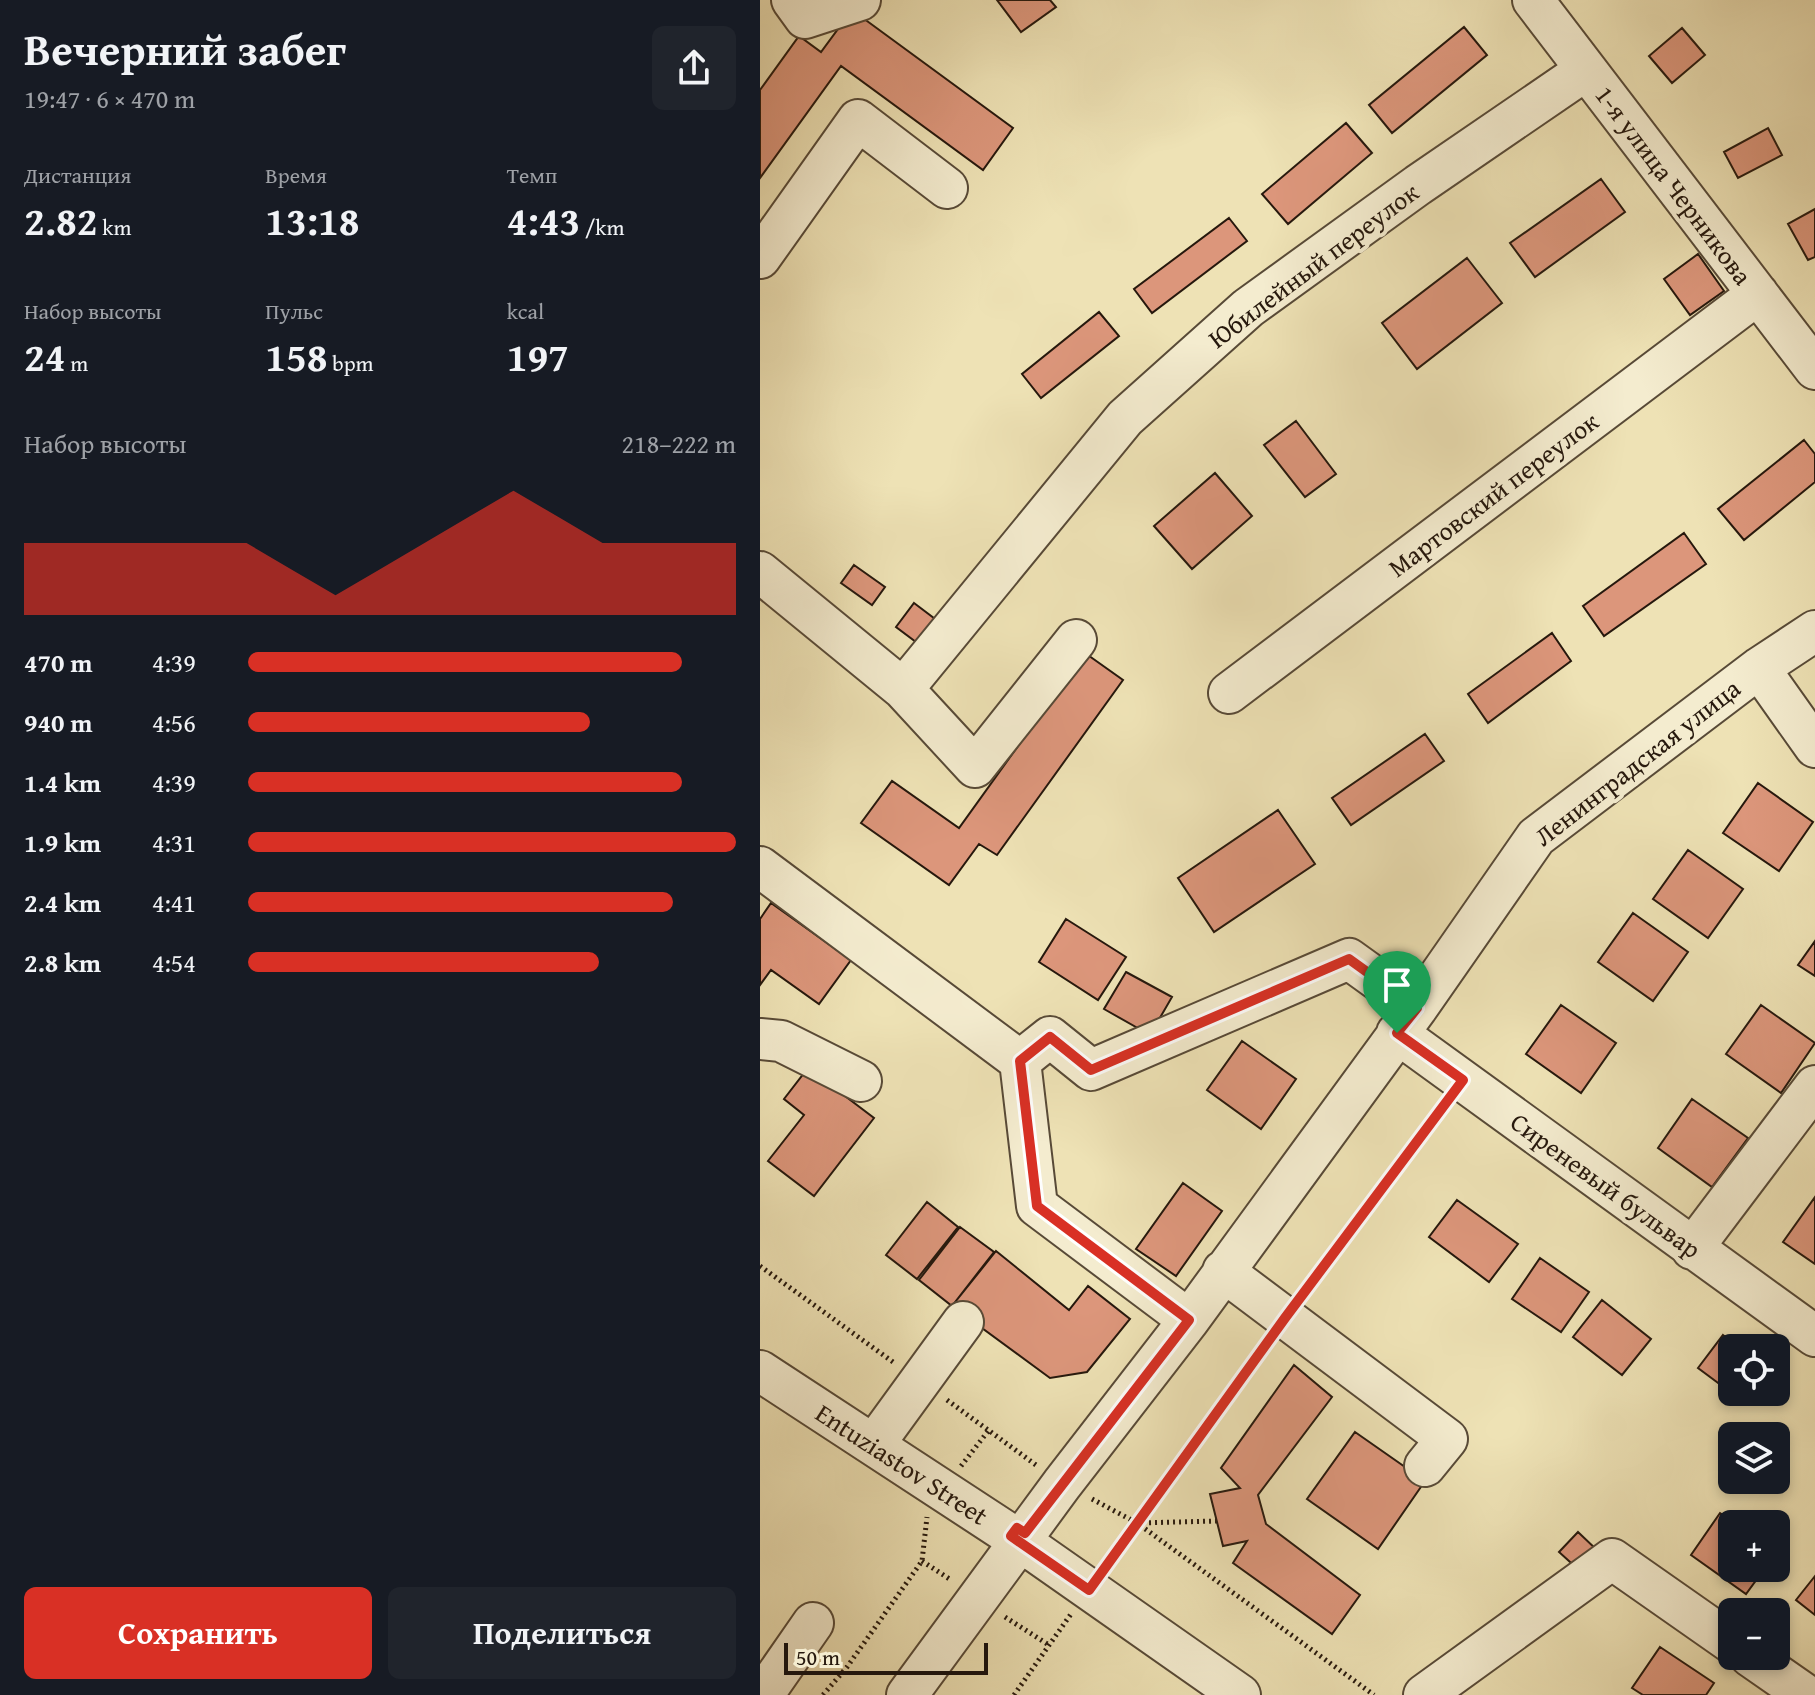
<!DOCTYPE html>
<html lang="ru">
<meta charset="utf-8">
<style>
body{margin:0;font-family:"Gentium Book Plus",serif;background:#20242c;color:#f1f3f6;height:100vh;display:flex;flex-direction:column;font-size:30px;white-space:nowrap}
*{box-sizing:border-box;margin:0}
p{font-size:26px;color:#9ea1a6}
.icon{flex:none;width:44px;height:44px;fill:none;stroke:currentColor;stroke-width:2;stroke-linecap:round;stroke-linejoin:round}
.map{position:relative;flex:1;overflow:hidden}
.sheet{display:flex;flex-direction:column;background:#171b24;width:760px}
.sheet>*{flex:none}
.controls{position:absolute;left:958px;top:1334px;display:grid;gap:16px}
.controls a{display:grid;place-items:center;width:72px;height:72px;border-radius:12px;background:#171b24;box-shadow:0 4px 12px #0003;font-size:40px}
.scale{position:absolute;left:24px;bottom:20px;width:204px;box-sizing:border-box;padding-left:8px;border:4px solid #26180d;border-top:0;font-size:22px;line-height:28px;white-space:nowrap;color:#26180d;-webkit-text-stroke:6px #f4eccf;paint-order:stroke}
.pin{position:absolute;display:grid;place-items:center;width:68px;height:68px;color:#fff;margin:-82px -34px;border-radius:50% 50% 50% 0;rotate:-45deg;box-shadow:0 0 8px #0007}
.pin .icon{rotate:45deg}
.round{display:grid;place-items:center;flex:none;width:84px;height:84px;border-radius:12px;background:#20242c}
.overview{display:flex;align-items:center;justify-content:space-between;height:136px;padding:0 24px}
h1{font-size:44px;font-weight:700;line-height:60px}
.stats{display:grid;grid-template-columns:repeat(3,1fr);gap:12px;height:136px;padding:8px 24px}
.stats div{display:grid;align-content:center}
.stats b{font-size:40px;font-weight:700}
.stats small{font-size:22px;font-weight:400}
.stats p{font-size:22px}
.chart{height:224px;padding:16px 24px}
.chart p{display:flex;justify-content:space-between}
.chart svg{width:100%;height:144px;margin-top:8px;fill:#d93025;opacity:.7}
.action{display:flex;gap:16px;margin-top:auto;padding:16px 24px}
.action a{flex:1;height:92px;border-radius:12px;background:#d93025;color:#fff;font-size:32px;font-weight:700;line-height:92px;text-align:center}
.action a+a{background:#20242c;color:#f1f3f6}
ul{padding:0 24px;list-style:none;font-size:26px}
li{display:grid;grid-template-columns:128px 96px 1fr;align-items:center;height:60px}
li i{height:20px;border-radius:10px;background:#d93025}
main{display:flex;flex:1;min-height:0}
.map>svg:first-child{display:block}
.building{fill:#dc967b;stroke:#26180d;stroke-width:2}
.lines{fill:none;stroke-linecap:round;stroke-linejoin:round}
.minor-casing{stroke:#584a37;stroke-width:44}
.path{stroke:#26180d;stroke-width:5;stroke-dasharray:2 4;stroke-linecap:butt}
.minor{stroke:#f4eccf;stroke-width:40}
.route-casing{stroke:#fff;stroke-width:16}
.route{stroke:#d93025;stroke-width:10}
.labels{text-anchor:middle;dominant-baseline:central;stroke-width:8;stroke-linejoin:round;paint-order:stroke}
.street-label{font-size:26px;fill:#26180d;stroke:#f4eccf}
</style>
<main>
<section class="sheet">
<div class="overview"><div><h1>Вечерний забег</h1><p>19:47 · 6 × 470 m</p></div><a class="round"><svg class="icon" aria-label="share" viewBox="0 0 24 24"><path d="M12 15V3M7 8l5-5 5 5M5 13v7h14v-7"/></svg></a></div>
<div class="stats">
<div><p>Дистанция</p><b>2.82<small> km</small></b></div>
<div><p>Время</p><b>13:18</b></div>
<div><p>Темп</p><b>4:43<small> /km</small></b></div>
</div>
<div class="stats">
<div><p>Набор высоты</p><b>24<small> m</small></b></div>
<div><p>Пульс</p><b>158<small> bpm</small></b></div>
<div><p>kcal</p><b>197</b></div>
</div>
<div class="chart"><p><span>Набор высоты</span>218–222 m</p>
<svg viewBox="0 0 160 44" preserveAspectRatio="none"><path d="M0 44V22L10 22L20 22L30 22L40 22L50 22L60 30L70 38L80 30L90 22L100 14L110 6L120 14L130 22L140 22L150 22L160 22V44z"/></svg>
</div>
<ul>
<li><b>470 m</b>4:39<i style="width:89%"></i></li>
<li><b>940 m</b>4:56<i style="width:70%"></i></li>
<li><b>1.4 km</b>4:39<i style="width:89%"></i></li>
<li><b>1.9 km</b>4:31<i style="width:100%"></i></li>
<li><b>2.4 km</b>4:41<i style="width:87%"></i></li>
<li><b>2.8 km</b>4:54<i style="width:72%"></i></li>
</ul>
<div class="action"><a>Сохранить</a><a>Поделиться</a></div>
</section>
<div class="map">
<svg width="1055" height="1695" viewBox="0 0 1055 1695">
<rect width="100%" height="100%" fill="#eee2b5"/>
<filter id="stains"><feTurbulence type="fractalNoise" baseFrequency=".0025" numOctaves="4"/><feColorMatrix values="0 0 0 0 .2 0 0 0 0 .09 0 0 0 0 .02 0 0 0 .5 -.17"/></filter>
<radialGradient id="worn" r=".72"><stop offset=".6" stop-color="#630" stop-opacity="0"/><stop offset="1" stop-color="#630" stop-opacity=".3"/></radialGradient>
<path class="building" d="M237 0H290L296 7 261 32Z
M92 10 253 128 223 170 81 66 0 178V90L39 36 61 52Z
M704 27 727 55 632 133 609 105Z
M922 28 945 55 912 83 889 56Z
M586 123 612 153 528 224 502 194Z
M1008 128 1022 155 978 178 964 152Z
M841 179 865 212 775 277 750 243Z
M1055 209V257L1048 260 1028 224Z
M469 218 487 241 392 313 374 289Z
M938 254 964 291 930 315 904 279Z
M707 258 742 303 657 369 622 323Z
M339 312 359 336 281 398 262 374Z
M536 421 576 474 545 497 504 445Z
M1044 440 1055 454V482L984 540 958 509Z
M455 473 492 516 432 569 394 526Z
M924 533 946 564 844 636 823 606Z
M94 565 125 587 112 605 81 583Z
M154 603 183 625 156 642 136 627Z
M792 633 811 661 728 723 708 694Z
M325 653 363 680 237 855 219 844 189 885 101 823 132 781 199 828Z
M665 734 684 761 591 825 572 798Z
M998 783 1053 822 1019 871 963 833Z
M518 810 555 864 454 932 418 878Z
M928 850 983 889 948 938 893 899Z
M11 903 91 960 59 1004 11 970 0 985V919Z
M873 913 928 952 893 1001 838 962Z
M306 919 366 957 338 1000 279 962Z
M1055 941V976L1038 965Z
M366 972 412 997 390 1035 344 1009Z
M801 1005 856 1043 821 1093 766 1054Z
M1001 1005 1055 1043 1021 1093 966 1054Z
M482 1041 536 1079 501 1129 447 1090Z
M48 1068 114 1118 54 1196 8 1161 44 1115 24 1099Z
M932 1099 988 1138 952 1187 898 1148Z
M423 1183 462 1211 416 1276 376 1249Z
M1055 1197V1264L1023 1242Z
M697 1200 758 1244 729 1282 669 1237Z
M167 1202 198 1227 157 1279 126 1255Z
M200 1227 234 1252 192 1306 159 1280Z
M236 1251 309 1310 328 1286 370 1319 327 1372 290 1378 192 1306Z
M780 1258 829 1292 801 1332 752 1299Z
M842 1300 891 1339 862 1375 813 1337Z
M963 1335 981 1348H972V1392H994L985 1403 938 1368Z
M534 1365 572 1397 498 1495 506 1524 600 1595 572 1634 473 1563 487 1541 463 1546 450 1494 480 1488 461 1468Z
M595 1432 665 1481 618 1549 547 1499Z
M960 1513 977 1524H972V1568H1005L986 1594 931 1555Z
M818 1532 839 1552 820 1571 799 1552Z
M1055 1576V1615L1036 1600Z
M900 1647 954 1683 946 1695H883L872 1688Z"/>
<g class="lines">
<defs>
<path id="minor" d="M32 0 45 18 100 0
M773 0 1055 369
M0 258 98 120 187 188
M0 572 143 689 365 418 488 308 658 185 826 70
M999 668 1055 747
M143 689 215 767 316 640
M469 693 998 294
M0 867 260 1061
M637 1033 1055 1336
M0 1039 21 1041 101 1081
M932 1249 1055 1086
M463 1271 687 1439 665 1466
M429 1320 277 1206 260 1061 290 1037 331 1070 589 959 657 1008
M0 1371 260 1541 480 1695
M123 1432 203 1322
M990 1656 1046 1695
M3 1695 53 1623
M147 1695 302 1484 429 1320 657 1008 776 837 999 668 1055 631
M664 1695 852 1559 972 1643"/>
</defs>
<use href="#minor" class="minor-casing"/>
<path class="path" d="M0 1266 133 1362
M545 1292 685 1104
M187 1400 276 1465
M201 1466 229 1430
M332 1499 377 1523
M457 1521 377 1523 614 1695
M162 1561 191 1580
M347 1564 508 1342
M245 1617 289 1645
M63 1695 87 1667 162 1561 167 1517
M254 1695 311 1614"/>
<use href="#minor" class="minor"/>
</g>
<g class="lines">
<defs>
<path id="route" d="M589 959 657 1008 637 1033 703 1080 525 1318 329 1590 251 1536 257 1528 265 1533 429 1320 277 1206 260 1061 290 1037 331 1070Z"/>
</defs>
<use href="#route" class="route-casing"/>
<use href="#route" class="route"/>
</g>
<g class="labels">
<g class="street-label">
<text transform="translate(914 185) rotate(53)">1-я улица Черникова</text>
<text transform="translate(553 265) rotate(-37)">Юбилейный переулок</text>
<text transform="translate(733 494) rotate(-37)">Мартовский переулок</text>
<text transform="translate(877 762) rotate(-38)">Ленинградская улица</text>
<text transform="translate(846 1185) rotate(36)">Сиреневый бульвар</text>
<text transform="translate(142 1464) rotate(33)">Entuziastov Street</text>
</g>
</g>
<rect width="100%" height="100%" filter="url(#stains)"/>
<rect width="100%" height="100%" fill="url(#worn)"/>
</svg>
<div class="controls">
<a><svg class="icon" aria-label="locate" viewBox="0 0 24 24"><circle cx="12" cy="12" r="6"/><path d="M12 2v4M12 18v4M2 12h4M18 12h4"/></svg></a>
<a><svg class="icon" aria-label="layers" viewBox="0 0 24 24"><path d="M12 4l9 5-9 5-9-5zM3 14l9 5 9-5"/></svg></a>
<a>+</a>
<a>−</a>
</div>
<div class="scale">50 m</div>
<div class="pin" style="left:637px;top:1033px;background:#1e9e55"><svg class="icon" aria-label="arrive" viewBox="0 0 24 24"><path d="M6 21V4h12l-3 4 3 4H6"/></svg></div>
</div>
</main>
